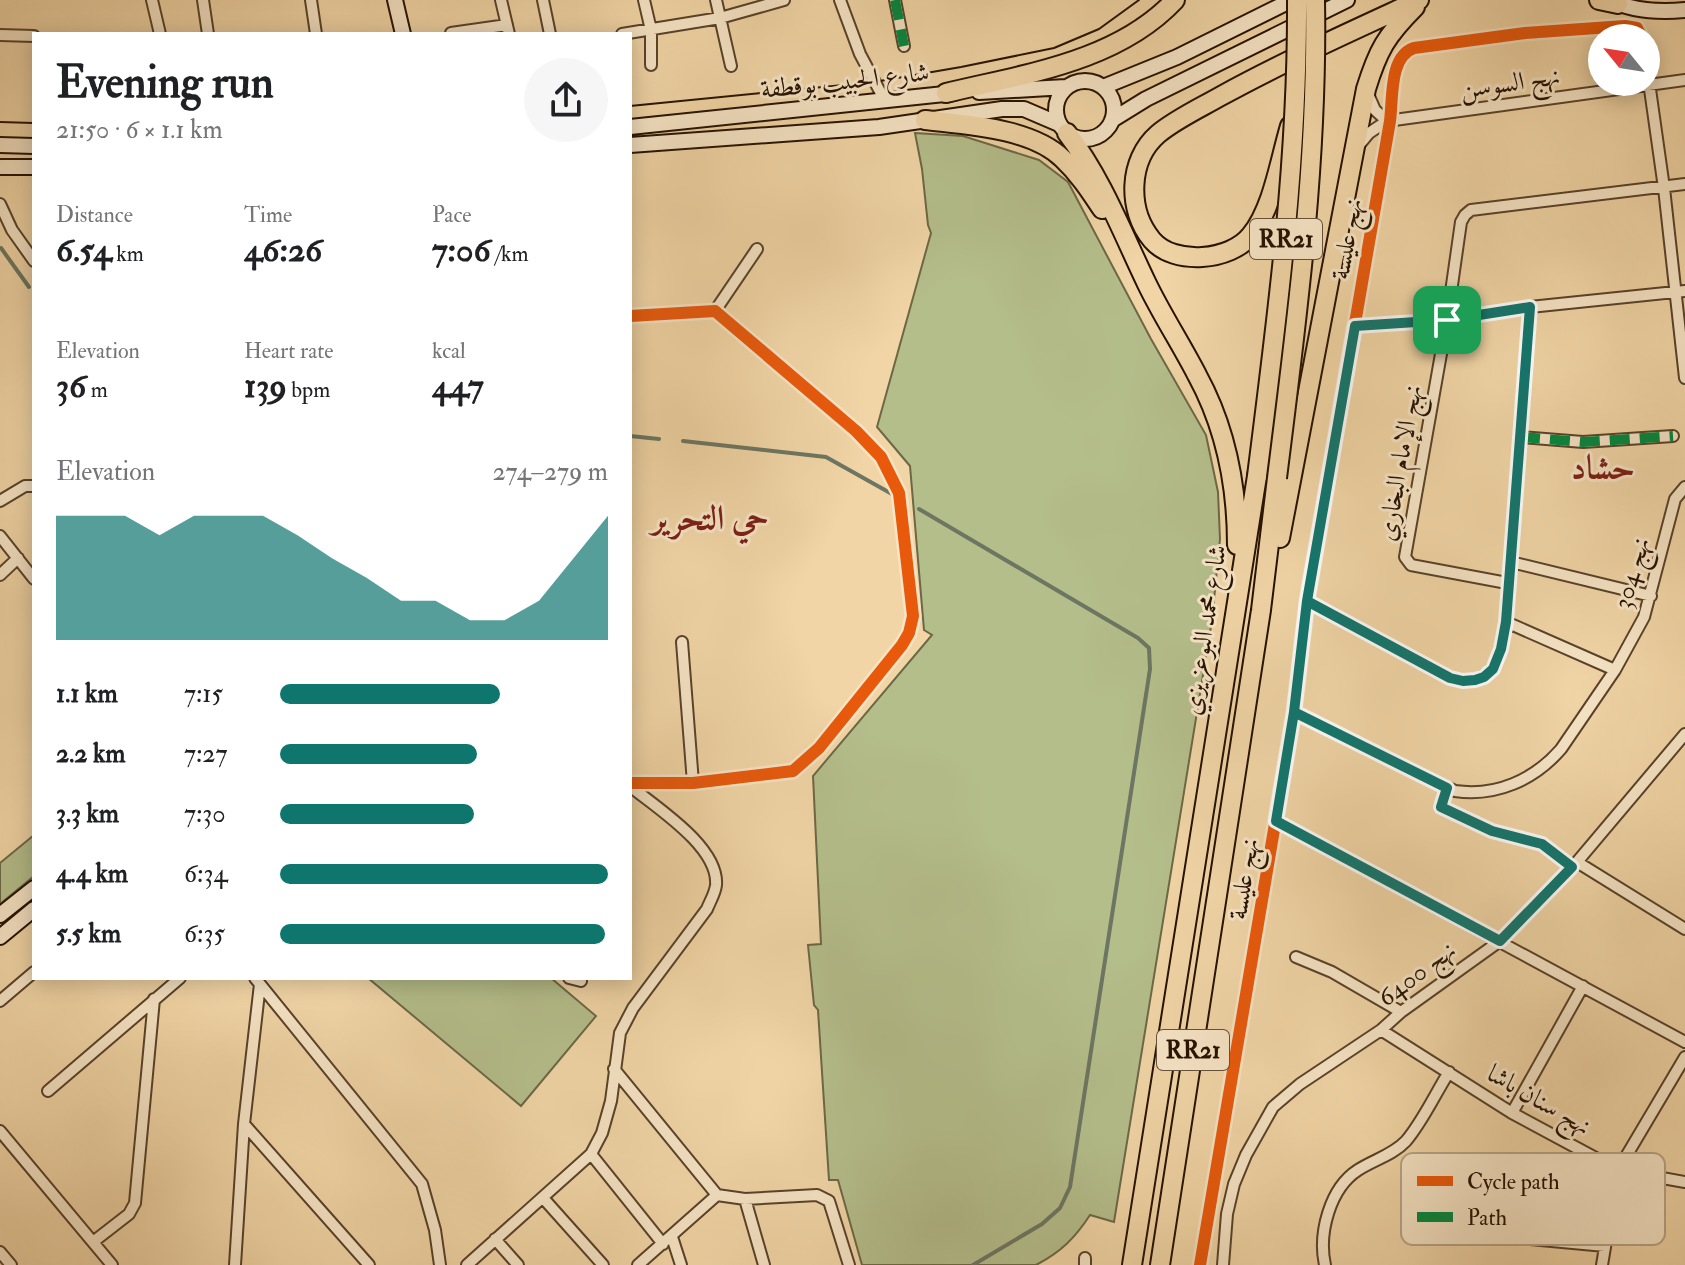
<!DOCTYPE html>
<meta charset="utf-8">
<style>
body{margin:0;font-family:"IM FELL Double Pica",Amiri,serif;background:#f6f6f6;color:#202124;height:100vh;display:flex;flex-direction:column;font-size:30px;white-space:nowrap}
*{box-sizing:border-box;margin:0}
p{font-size:26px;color:#757577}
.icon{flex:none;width:44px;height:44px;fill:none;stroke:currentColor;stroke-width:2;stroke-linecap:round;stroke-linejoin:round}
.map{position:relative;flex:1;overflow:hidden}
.details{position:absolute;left:32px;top:32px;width:600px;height:948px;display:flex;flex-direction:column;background:#fff;border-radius:0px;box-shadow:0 4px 20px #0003}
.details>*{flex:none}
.needle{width:52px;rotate:300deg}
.buttons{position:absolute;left:1588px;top:24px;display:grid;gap:16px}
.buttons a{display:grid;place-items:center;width:72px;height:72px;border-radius:50%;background:#fff;box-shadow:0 4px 20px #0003;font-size:40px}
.pin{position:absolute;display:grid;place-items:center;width:68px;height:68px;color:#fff;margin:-34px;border-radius:16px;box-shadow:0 4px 12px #0006}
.round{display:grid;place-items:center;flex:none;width:84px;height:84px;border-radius:42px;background:#f6f6f6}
.head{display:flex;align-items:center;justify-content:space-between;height:136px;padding:0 24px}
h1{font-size:44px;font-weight:700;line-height:60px}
.figures{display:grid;grid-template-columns:repeat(3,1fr);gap:12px;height:136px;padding:8px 24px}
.figures div{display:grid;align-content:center}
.figures b{font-size:34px;font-weight:700}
.figures small{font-size:22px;font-weight:400}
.figures p{font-size:22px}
.chart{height:224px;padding:16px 24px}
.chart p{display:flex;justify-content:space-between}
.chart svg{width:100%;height:144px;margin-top:8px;fill:#0f766e;opacity:.7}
ul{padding:0 24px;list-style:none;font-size:26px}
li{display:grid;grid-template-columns:128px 96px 1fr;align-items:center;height:60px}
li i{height:20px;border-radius:10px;background:#0f766e}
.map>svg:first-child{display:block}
.green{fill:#b4be8b;stroke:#6c6846;stroke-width:2}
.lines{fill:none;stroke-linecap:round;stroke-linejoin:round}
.stream{stroke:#6c7662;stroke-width:4}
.street-casing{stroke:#58422a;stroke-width:14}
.secondary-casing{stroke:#251101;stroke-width:18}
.highway-casing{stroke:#251101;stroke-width:22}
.street{stroke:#f6e4c5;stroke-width:10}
.secondary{stroke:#f6e4c5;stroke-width:14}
.highway{stroke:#f1d5a6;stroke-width:18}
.tram{stroke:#251101;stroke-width:2}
.highway-bridge-casing{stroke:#251101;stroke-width:22;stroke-linecap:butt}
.highway-bridge{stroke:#f1d5a6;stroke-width:18}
.quiet{stroke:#00873e;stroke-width:10;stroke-dasharray:20 10;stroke-linecap:butt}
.cycleway-casing{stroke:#f6e4c5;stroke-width:17}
.cycleway{stroke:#e8590c;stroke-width:12}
.route-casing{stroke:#fff;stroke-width:16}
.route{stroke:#0f766e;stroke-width:10}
.labels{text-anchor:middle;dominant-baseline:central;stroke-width:6;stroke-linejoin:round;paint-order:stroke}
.shield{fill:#f6e4c5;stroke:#64503c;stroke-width:2}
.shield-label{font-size:24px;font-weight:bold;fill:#251101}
.street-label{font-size:26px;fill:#251101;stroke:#f6e4c5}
.district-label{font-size:34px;font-weight:bold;fill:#7a1f14;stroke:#f6e4c5}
.key{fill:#f6e4c5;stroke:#b7a58a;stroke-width:2}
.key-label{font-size:22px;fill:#251101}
</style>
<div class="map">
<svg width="1685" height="1265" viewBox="0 0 1685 1265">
<rect width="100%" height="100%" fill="#f1d5a6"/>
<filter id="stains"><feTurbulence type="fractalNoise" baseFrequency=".0025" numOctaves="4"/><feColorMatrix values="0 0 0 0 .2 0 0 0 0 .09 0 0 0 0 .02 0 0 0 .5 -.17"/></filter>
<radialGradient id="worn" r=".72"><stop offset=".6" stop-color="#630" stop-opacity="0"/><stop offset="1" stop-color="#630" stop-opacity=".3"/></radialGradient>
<path class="green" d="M915 133 963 136 1039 160 1068 182 1151 339 1206 435 1218 492 1220 539 1212 620 1114 1222 1090 1215C1075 1238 1061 1252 1036 1265H862L838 1180H829L818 1010 814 1005 808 945 821 944 813 776 932 635 924 630 910 466 877 427 931 233 928 225 922 169Z
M34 835V876L0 904V863Z
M368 978H551L596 1016 521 1106Z"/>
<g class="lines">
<path class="stream" d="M1 248 29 287
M630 436 659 439
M683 441 826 457 892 494
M919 509 1138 638 1149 648 1150 669 1070 1187 1060 1208 1042 1224 973 1265"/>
<defs>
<path id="street" d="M152 0 160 34
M203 0 208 34
M311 0 316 34
M501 0 509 34
M543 0 550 34
M644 0 651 30V65
M716 0 731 66
M840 0 860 54 885 101
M895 0 904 46
M451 33 507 25
M622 34 720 18 784 0
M0 35 34 36
M1646 61 1664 188 1685 378
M1368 94 1375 110 1387 121
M1359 145 1369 133 1387 121 1685 80
M0 204 12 230 34 261
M715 311 757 249
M630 316 715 311 856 431 881 457 899 493 913 616 909 633 902 645 819 748 793 771 693 783H630
M1355 326 1447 320 1530 307 1685 291
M1520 437 1583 442 1673 436
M0 501 25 486H34
M0 536 34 579
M1511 562 1651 596
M0 575 18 558
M1507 583 1411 565 1405 557 1447 320 1461 222 1465 215 1471 210 1685 184
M1307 601 1450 678C1495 690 1500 656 1506 622L1530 307
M1506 622 1615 670
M682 642 693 783
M1294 712 1455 791C1496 797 1534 780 1561 749L1615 670 1644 617 1675 499 1685 487
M1447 788 1441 807 1492 831 1542 844 1572 867
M1276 821 1685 1042
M1577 862 1685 929
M1296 957 1332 972 1401 1012
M255 978 422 1184 435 1230 440 1265
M569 978 581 981
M0 1001 34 972
M1381 1030 1512 1113 1618 1170 1685 1182
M614 1069 717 1195 745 1199 817 1195 829 1201 849 1265
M48 1091 180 978
M1512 1113 1583 986
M244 1124 369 1265
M0 1131 112 1265
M591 1154 663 1244
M544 1199 603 1265
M745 1199 764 1265
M1466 1233 1605 1246
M672 1237 681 1265
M495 1239 518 1265
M93 1242 129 1214 135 1203 154 999
M0 1252 11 1265
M235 1265 244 1124 260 984
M467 1265 591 1154 602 1133 611 1101 620 1033 633 1008 707 909C710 901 715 894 716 885 719 847 657 808 630 786
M638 1265 717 1195
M1085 1265V1258
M1200 1265 1294 712 1307 601 1390 121C1393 99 1389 56 1414 48L1525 33 1625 26 1637 28 1642 38
M1223 1265 1227 1214 1234 1184 1246 1155 1273 1107 1300 1084 1381 1030 1401 1012 1500 941 1577 862 1685 734
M1325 1265C1318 1233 1330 1188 1358 1170 1373 1160 1393 1155 1406 1141 1423 1121 1435 1094 1449 1072
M1602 1265 1618 1170 1685 1057"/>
<path id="secondary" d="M395 0 403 34
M1611 0C1632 11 1662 12 1685 10
M1056 110a29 29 0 1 1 58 0a29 29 0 1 1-58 0Z
M1103 87 1177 57 1292 0
M979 92 1066 87
M1112 120 1146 99 1347 0
M630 127 954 93
M0 145 34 146
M630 145 879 127 1002 109H1024L1059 124
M0 167H34
M0 915 34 888
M0 937 34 909"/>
<path id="highway" d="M1599 0 1618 4
M946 93C1024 74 1117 62 1175 0
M925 120C967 125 1032 128 1063 159 1079 174 1090 191 1102 209
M1290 126C1280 159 1273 208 1251 235 1231 261 1174 266 1152 240 1127 210 1128 160 1158 134 1176 119 1200 108 1221 96 1285 61 1352 31 1419 0
M1067 133C1102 179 1122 232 1147 284 1162 315 1181 344 1197 375 1226 428 1237 485 1237 545
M1280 538 1366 89C1378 50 1386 36 1415 7
M1132 1265 1257 476
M1160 1265 1261 610 1277 478"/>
</defs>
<use href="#street" class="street-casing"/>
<use href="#secondary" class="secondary-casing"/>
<use href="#highway" class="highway-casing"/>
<use href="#street" class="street"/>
<use href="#secondary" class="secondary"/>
<use href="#highway" class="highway"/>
<path class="tram" d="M630 106 874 82 961 67 1054 48 1099 29 1139 0
M0 122 34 123"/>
<defs>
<path id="highway-bridge" d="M1257 476C1277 318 1298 160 1297 0
M1277 478C1297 318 1318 161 1315 0"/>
</defs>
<use href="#highway-bridge" class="highway-bridge-casing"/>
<use href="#highway-bridge" class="highway-bridge"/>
<path class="quiet" d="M895 0 904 46
M1520 437 1583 442 1673 436"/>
<defs>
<path id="cycleway" d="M630 316 715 311 856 431 881 457 899 493 913 616 909 633 902 645 819 748 793 771 693 783H630
M1200 1265 1294 712 1307 601 1390 121C1393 99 1389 56 1414 48L1525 33 1625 26 1637 28 1642 38"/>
</defs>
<use href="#cycleway" class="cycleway-casing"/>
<use href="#cycleway" class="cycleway"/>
</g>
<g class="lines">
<defs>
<path id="route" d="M1447 320 1355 326 1307 601 1294 712 1276 821 1500 941 1572 867 1542 844 1492 831 1441 807 1447 788 1294 712 1307 601 1450 678 1463 681 1475 680 1484 677 1493 669 1501 649 1506 622 1530 307 1447 320"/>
</defs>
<use href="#route" class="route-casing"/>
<use href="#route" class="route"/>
</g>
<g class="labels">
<g class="shield">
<rect x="1250" y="219" width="72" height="40" rx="6"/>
<rect x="1157" y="1030" width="72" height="40" rx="6"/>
</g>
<g class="shield-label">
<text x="1286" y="239">RR21</text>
<text x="1193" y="1050">RR21</text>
</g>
<g class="street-label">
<text transform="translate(845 81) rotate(-6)">شارع الحبيب بوقطفة</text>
<text transform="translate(1510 83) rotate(-8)">نهج السوسن</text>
<text transform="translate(1347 239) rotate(-80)">نهج عليسة</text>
<text transform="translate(1400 463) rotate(-80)">نهج الإمام البخاري</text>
<text transform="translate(1632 573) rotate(-74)">نهج 304</text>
<text transform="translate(1205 630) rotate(-81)">شارع محمد البوعزيزي</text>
<text transform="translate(1244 879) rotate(-81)">نهج عليسة</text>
<text transform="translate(1417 974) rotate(-37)">نهج 6400</text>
<text transform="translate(1539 1100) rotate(30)">نهج سنان باشا</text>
</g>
<g class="district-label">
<text x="1603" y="467">حشاد</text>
<text x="710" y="518">حي التحرير</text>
</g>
</g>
<rect x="1401" y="1153" width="264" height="92" rx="12" class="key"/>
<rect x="1417" y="1176" width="36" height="10" fill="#e8590c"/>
<rect x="1417" y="1212" width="36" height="10" fill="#00873e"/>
<g class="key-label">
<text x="1467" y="1189">Cycle path</text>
<text x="1467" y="1225">Path</text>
</g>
<rect width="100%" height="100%" filter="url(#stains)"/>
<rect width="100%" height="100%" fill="url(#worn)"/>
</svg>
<div class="buttons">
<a><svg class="needle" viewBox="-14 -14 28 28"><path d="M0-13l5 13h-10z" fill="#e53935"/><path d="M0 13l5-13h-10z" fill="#757577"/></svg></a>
</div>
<div class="pin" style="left:1447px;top:320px;background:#1e9e55"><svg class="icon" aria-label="arrive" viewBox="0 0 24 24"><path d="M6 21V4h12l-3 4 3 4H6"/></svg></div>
<section class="details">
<div class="head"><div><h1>Evening run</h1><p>21:50 · 6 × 1.1 km</p></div><a class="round"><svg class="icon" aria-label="share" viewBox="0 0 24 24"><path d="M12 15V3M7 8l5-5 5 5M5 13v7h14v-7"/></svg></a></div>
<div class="figures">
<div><p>Distance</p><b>6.54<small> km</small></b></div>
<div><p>Time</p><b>46:26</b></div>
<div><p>Pace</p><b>7:06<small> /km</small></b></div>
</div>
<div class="figures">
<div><p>Elevation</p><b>36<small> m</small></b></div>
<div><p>Heart rate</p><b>139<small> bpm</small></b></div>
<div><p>kcal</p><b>447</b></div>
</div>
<div class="chart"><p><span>Elevation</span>274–279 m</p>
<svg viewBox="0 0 160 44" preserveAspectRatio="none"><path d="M0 44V6L10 6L20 6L30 12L40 6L50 6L60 6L70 12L80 19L90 25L100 32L110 32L120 38L130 38L140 32L150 19L160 6V44z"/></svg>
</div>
<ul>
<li><b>1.1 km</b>7:15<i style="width:67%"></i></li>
<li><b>2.2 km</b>7:27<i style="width:60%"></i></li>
<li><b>3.3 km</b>7:30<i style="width:59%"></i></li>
<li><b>4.4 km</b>6:34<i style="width:100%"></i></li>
<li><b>5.5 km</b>6:35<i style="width:99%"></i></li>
</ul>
</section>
</div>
